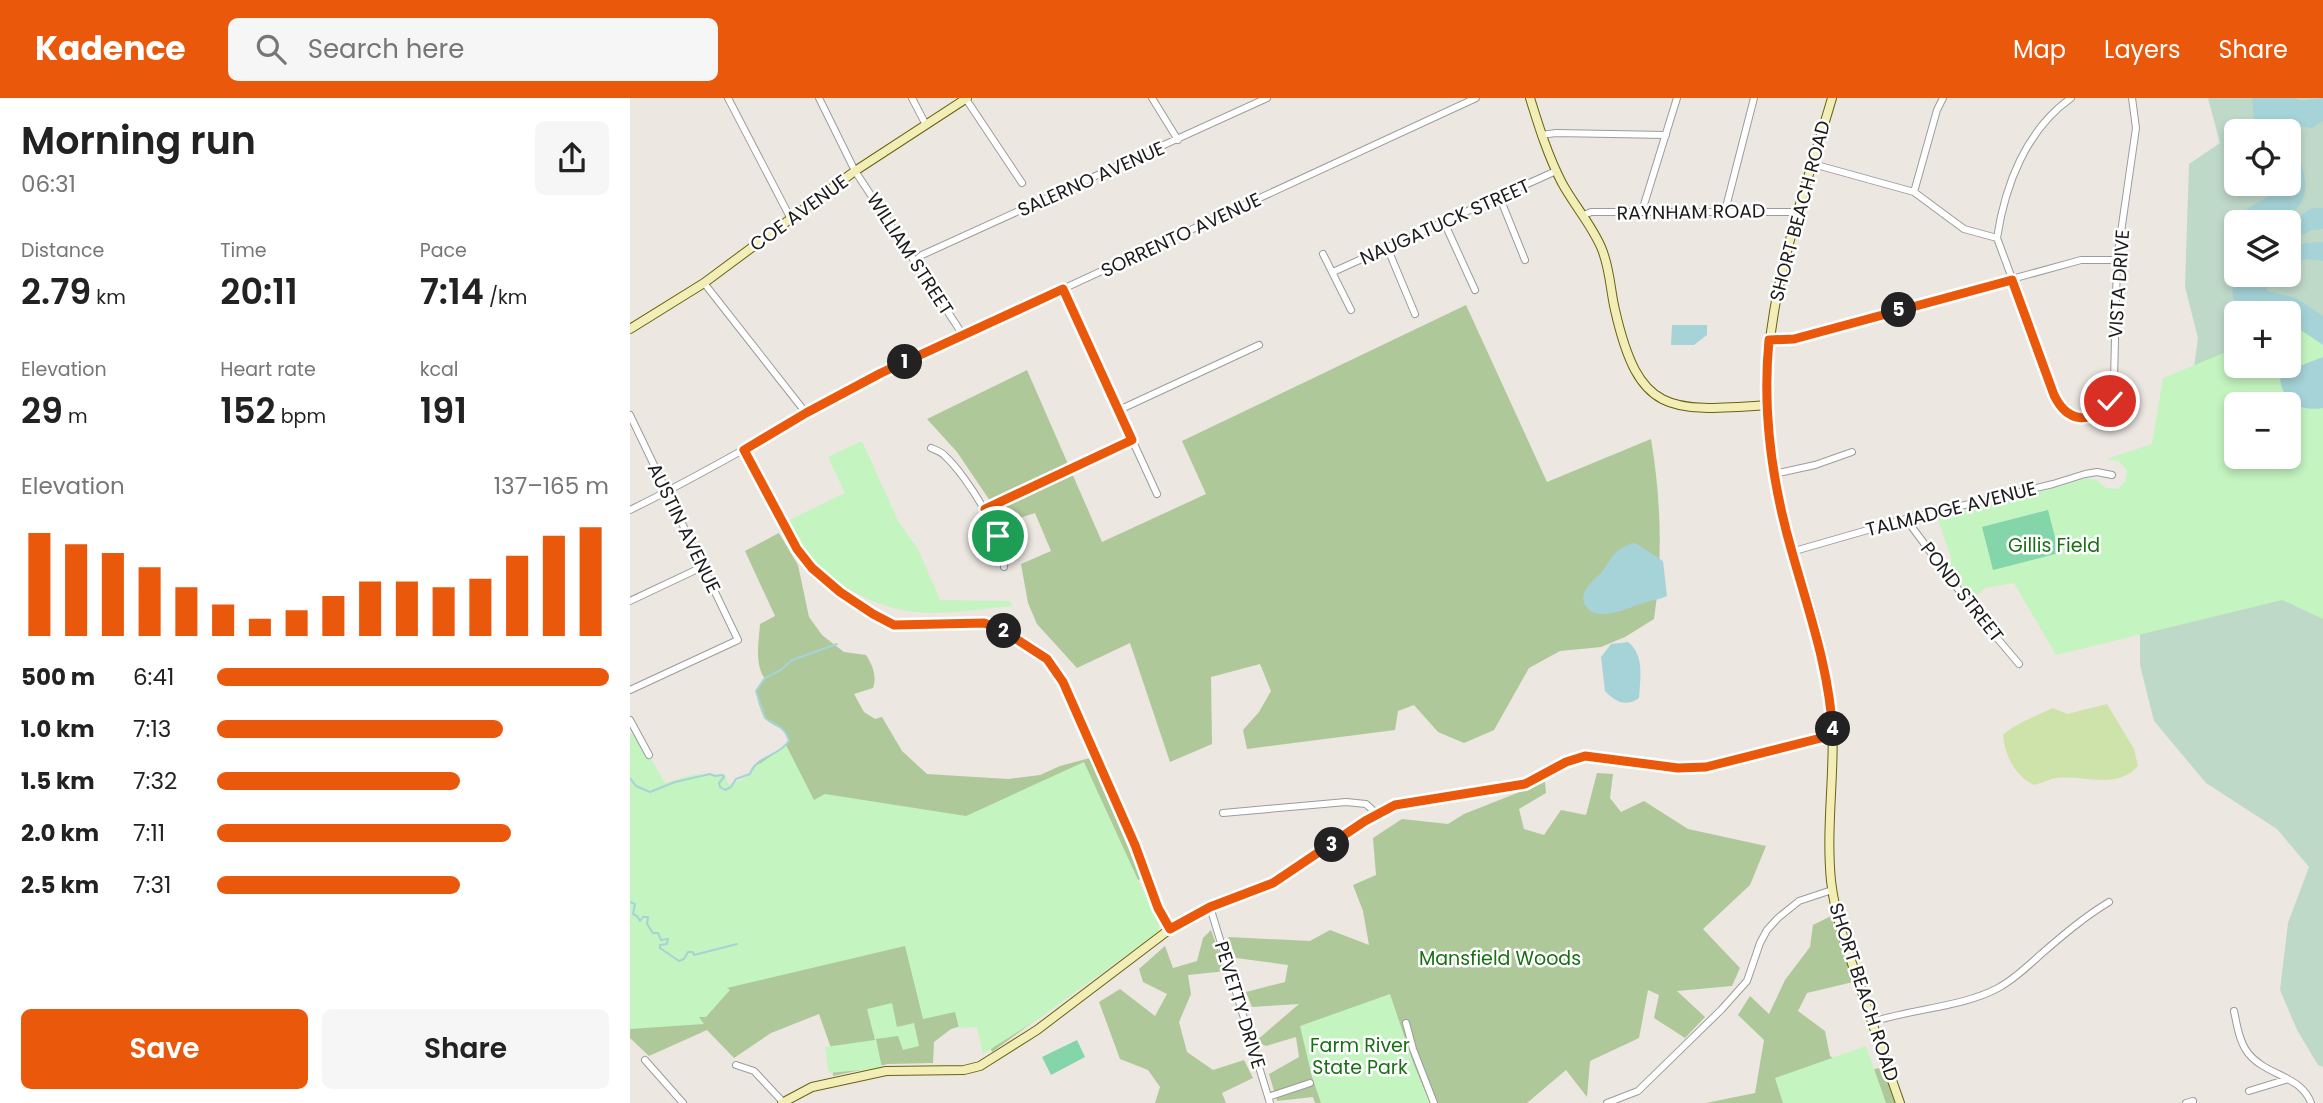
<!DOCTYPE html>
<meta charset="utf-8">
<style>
body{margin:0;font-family:Poppins,sans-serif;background:#f6f6f6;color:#222;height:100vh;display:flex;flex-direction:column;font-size:26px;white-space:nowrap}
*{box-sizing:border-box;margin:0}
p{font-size:23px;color:#767676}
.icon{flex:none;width:38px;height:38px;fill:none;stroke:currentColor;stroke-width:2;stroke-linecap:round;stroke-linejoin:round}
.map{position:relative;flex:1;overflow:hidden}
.panel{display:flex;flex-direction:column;background:#fff;width:630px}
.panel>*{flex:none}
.controls{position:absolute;left:1594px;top:21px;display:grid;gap:14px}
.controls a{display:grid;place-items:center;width:77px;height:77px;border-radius:10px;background:#fff;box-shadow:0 4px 10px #0003;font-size:35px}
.pin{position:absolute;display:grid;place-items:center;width:60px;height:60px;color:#fff;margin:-30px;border:4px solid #fff;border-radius:50%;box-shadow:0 2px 7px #0007}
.km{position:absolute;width:35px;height:35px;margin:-18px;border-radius:50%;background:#222;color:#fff;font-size:19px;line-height:35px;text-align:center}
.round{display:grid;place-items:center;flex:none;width:74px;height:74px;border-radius:10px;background:#f6f6f6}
.head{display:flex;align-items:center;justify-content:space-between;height:119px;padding:0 21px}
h1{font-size:38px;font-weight:600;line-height:52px}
.figures{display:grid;grid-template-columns:repeat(3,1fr);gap:10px;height:119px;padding:7px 21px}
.figures div{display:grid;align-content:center}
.figures b{font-size:35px;font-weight:600}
.figures small{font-size:19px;font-weight:400}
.figures p{font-size:19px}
.chart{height:196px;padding:14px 21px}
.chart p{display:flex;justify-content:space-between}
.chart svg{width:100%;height:126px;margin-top:7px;stroke:#ea580c;stroke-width:6}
.cta{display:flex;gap:14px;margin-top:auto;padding:14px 21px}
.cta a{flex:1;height:80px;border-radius:10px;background:#ea580c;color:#fff;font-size:28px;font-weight:600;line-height:80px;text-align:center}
.cta a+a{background:#f6f6f6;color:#222}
ul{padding:0 21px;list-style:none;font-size:23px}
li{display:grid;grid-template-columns:112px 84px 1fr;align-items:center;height:52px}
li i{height:18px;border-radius:9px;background:#ea580c}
header{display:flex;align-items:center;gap:42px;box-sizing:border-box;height:98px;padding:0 35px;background:#ea580c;color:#fff}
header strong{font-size:33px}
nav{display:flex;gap:38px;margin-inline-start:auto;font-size:24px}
.search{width:490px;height:63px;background:#f6f6f6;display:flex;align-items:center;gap:18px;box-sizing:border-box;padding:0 24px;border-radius:10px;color:#767676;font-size:26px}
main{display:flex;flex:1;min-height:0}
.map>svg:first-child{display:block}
.grass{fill:#cee3aa}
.forest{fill:#aec899}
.wetland{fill:#bfd9c9;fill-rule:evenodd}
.park{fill:#c4f4c0;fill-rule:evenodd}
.pitch{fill:#84d6aa}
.water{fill:#a5d3d7}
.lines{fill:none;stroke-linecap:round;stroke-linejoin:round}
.stream{stroke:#a5d3d7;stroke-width:2}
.street-casing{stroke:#9c9c9c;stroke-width:8}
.secondary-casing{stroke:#67640d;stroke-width:10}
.street{stroke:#fff;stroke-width:6}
.secondary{stroke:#f3eeb8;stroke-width:8}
.route-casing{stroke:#fff;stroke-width:14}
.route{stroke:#ea580c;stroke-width:9}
.labels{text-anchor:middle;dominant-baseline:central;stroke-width:5;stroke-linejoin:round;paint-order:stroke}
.street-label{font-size:19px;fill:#1b1b1b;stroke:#fff}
.park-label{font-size:19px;fill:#196f13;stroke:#fff}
</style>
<header>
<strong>Kadence</strong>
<div class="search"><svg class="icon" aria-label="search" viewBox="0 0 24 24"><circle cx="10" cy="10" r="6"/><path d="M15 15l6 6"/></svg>Search here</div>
<nav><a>Map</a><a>Layers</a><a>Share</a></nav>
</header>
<main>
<section class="panel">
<div class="head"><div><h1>Morning run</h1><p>06:31</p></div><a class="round"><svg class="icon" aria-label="share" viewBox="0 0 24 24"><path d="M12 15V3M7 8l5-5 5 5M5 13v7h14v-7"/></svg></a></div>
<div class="figures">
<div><p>Distance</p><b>2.79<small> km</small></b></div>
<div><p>Time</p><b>20:11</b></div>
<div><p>Pace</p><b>7:14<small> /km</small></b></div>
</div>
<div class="figures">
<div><p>Elevation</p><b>29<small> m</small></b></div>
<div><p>Heart rate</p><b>152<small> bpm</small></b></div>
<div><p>kcal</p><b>191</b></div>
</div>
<div class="chart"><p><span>Elevation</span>137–165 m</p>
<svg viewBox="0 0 160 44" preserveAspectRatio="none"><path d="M5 44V8M15 44V12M25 44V15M35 44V20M45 44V27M55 44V33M65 44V38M75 44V35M85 44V30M95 44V25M105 44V25M115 44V27M125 44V24M135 44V16M145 44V9M155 44V6"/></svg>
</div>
<ul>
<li><b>500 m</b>6:41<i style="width:100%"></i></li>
<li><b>1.0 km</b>7:13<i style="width:73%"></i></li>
<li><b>1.5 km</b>7:32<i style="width:62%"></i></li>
<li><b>2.0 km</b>7:11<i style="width:75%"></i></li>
<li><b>2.5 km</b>7:31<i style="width:62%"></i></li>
</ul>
<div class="cta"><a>Save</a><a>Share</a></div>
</section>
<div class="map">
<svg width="1693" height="1005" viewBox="0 0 1693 1005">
<rect width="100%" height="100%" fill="#ece7e1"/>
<path class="grass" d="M1477 606 1504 651 1508 668C1487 692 1455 677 1427 680 1419 681 1412 685 1404 687 1385 678 1375 658 1373 637 1383 627 1410 616 1423 610L1437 616Z"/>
<path class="forest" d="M836 207 917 384 1021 341C1031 401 1033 461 1024 521L995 539 971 549 930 553 899 570 864 632 834 645 808 634 784 607 768 613 765 632 617 651 613 632 629 614 641 593 630 566 581 579 582 646 540 664 500 545 447 570 407 526 398 505 391 466 421 453 405 415 375 425 327 354 297 321 397 272 472 444 576 396 552 343Z
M149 435 168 467 179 519 192 537 214 554 236 557C243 568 247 578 243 590L224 596 234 614 245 621 252 619 272 653 297 676 378 681 410 677 430 668 460 660 505 766 511 780 502 787 505 849 362 954 351 922 321 931 304 944 303 965 258 966 203 978 201 950 189 916 141 935 104 960 77 932 19 958 0 940V923L122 670 136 659 150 654 159 643C155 626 144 631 135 620 131 614 127 601 126 593L135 581C124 566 129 543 130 526L145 518 115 453Z
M967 675 983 676 980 700 991 714 1014 703 1058 731 1136 748 1120 787 1073 831 1110 870 1102 888 1047 893 1075 919 1055 940 1024 920 1029 897 1018 892 1009 940 960 963 957 999 936 972 897 1005H685L683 999 647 1003 639 976 669 959 666 939 636 948 626 943 669 906 622 909 616 894 655 884 658 867 606 860 598 839 680 843 700 832 739 847 733 813 723 787 746 777 743 740 772 721 818 726 834 716 915 684 916 695 889 711 894 731 914 737 931 712 956 717Z
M1203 817 1223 884 1177 895 1168 913 1195 933 1200 958 1223 976 1253 969 1265 1005H1076L1125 995 1134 942 1108 917 1120 898 1139 916 1155 882 1180 849 1183 827Z
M581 832 596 873 558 877 561 896 549 924 557 954 583 972 614 962 623 980 592 995 596 1005H525L530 989 518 972 490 961 469 904 490 891 525 918 537 896 513 884 509 871 535 848 543 870 567 863 573 840Z"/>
<path class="wetland" d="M1578 0H1693V378L1659 306H1606L1556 327 1568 240 1555 189 1559 66 1590 45ZM1606 33H1659V86H1606ZM1606 124H1659V177H1606ZM1606 215H1659V268H1606Z
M1693 424V969L1688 967 1667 932 1650 892 1658 825 1679 769 1647 731 1576 685 1524 623 1510 567V457Z"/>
<path class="park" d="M1664 224 1693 241V521L1652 502 1426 557 1384 485 1355 490 1341 502 1314 467 1322 462 1307 419 1417 392 1457 380 1467 382 1476 390 1487 391 1495 384 1497 372 1489 363 1476 361 1522 346 1533 280 1606 250V268H1659V230L1663 228ZM1606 306H1659V359H1606Z
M232 343 268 423 288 451 310 502 380 503 382 508C351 511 317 517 285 514 230 507 181 474 157 423L215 395 198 359Z
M6 634 35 685 65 676 95 677 98 686C111 684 120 678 126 667L131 665 156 647 184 702 195 696 336 718 454 664 509 784 530 824 528 834 411 919 353 956 347 929 329 930 325 914 293 921 275 848 97 890 100 892 76 919H69L74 926 0 931V637Z
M760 896 784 967 800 1005H691L682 979 670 928Z
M262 905 267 929 284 925 289 948 273 952 268 938 246 941 252 970 199 975 195 949 245 942 237 911Z
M1236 948 1256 1005H1153L1145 980Z"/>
<path class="pitch" d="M1418 412 1429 455 1363 472 1352 429Z
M447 942 455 959 421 977 412 959Z"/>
<path class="water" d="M1622 0H1664L1671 3 1693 0V23L1682 30 1656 27 1653 29 1656 33H1625Z
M1659 38C1676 69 1690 110 1645 124 1634 127 1618 124 1606 124V139L1602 129C1612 106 1643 102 1650 86H1659Z
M1682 110H1693V131L1682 132 1659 144V125Z
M1693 144V163L1675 161 1659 165V149L1676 145Z
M1606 174V177H1646L1637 188V193L1666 200 1693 218V247L1659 224V215C1634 215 1623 218 1603 201L1602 185Z
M1042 227H1077V237L1064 247H1041Z
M1693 259V310C1671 314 1653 304 1650 281L1667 269Z
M1002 445 1007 446 1033 463 1037 498C1031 501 1023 502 1016 504 1000 509 966 527 955 507 948 494 963 483 971 475 984 459 980 454 1002 445Z
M998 544C1015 557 1010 582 1009 600 995 610 985 603 975 593L971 559 981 546Z"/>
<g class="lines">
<path class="stream" d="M0 680 6 688 20 694 45 684 80 676 85 678 93 677 94 679 89 685 90 689 95 692 101 689 106 681 120 676C126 658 148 659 159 643 156 629 145 627 135 620L126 593 135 580 151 572 162 562 207 546
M0 804 5 806 3 816 7 818 10 823 13 819H18L17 826 23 835H28L31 842 38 841 37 846 30 847V850L49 863 54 861 58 854H63L64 857 107 846"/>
<defs>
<path id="street" d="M98 0 161 121
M189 0 225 73 333 237
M282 0 296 27
M522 0 548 42
M336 1 392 85
M911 37 926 35 1036 37
M1183 66 1284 94 1334 131 1367 140 1429 307C1442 324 1469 323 1480 303 1483 297 1483 288 1484 281L1487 162 1506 30 1502 0
M1284 94 1307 12 1313 0
M870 100 895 162
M1012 113 1047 0
M1095 113 1124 0
M954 117 961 114H1169
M814 124 845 192
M1367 140C1375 87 1396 32 1441 0
M757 149 785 216
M693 156 721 212
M285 163 292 157 637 0
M703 174 926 73
M74 185 176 315
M433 191 527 396
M1139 242 1164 241 1451 162H1487
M489 312 629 247
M0 317 108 542 0 592
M301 350C306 352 312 354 315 358 336 377 377 441 374 469
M114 352 167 451 182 470 210 494 243 516 263 527 354 525 371 531 417 561 433 584 505 747 528 810 540 831
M1144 376 1185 367 1222 354
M355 411 502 342
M0 412C86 370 167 320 251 275L846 0
M1276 421 1345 514 1389 566
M1161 454 1276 421 1423 386 1455 376 1467 374 1482 377
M0 503 72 469
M0 622 19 657
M593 715 716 704 736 706 747 716
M580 809 640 1005
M1604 913C1607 927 1609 943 1618 955 1636 978 1671 977 1681 1005
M1242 924C1281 911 1333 909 1368 890 1383 882 1397 869 1410 857 1432 838 1454 819 1479 804
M776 925 783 951 804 1005
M15 962 53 1005
M106 967 124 973 153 1004
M1619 993 1658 981
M638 999 680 985
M977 1005 1008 993 1091 912 1117 883 1130 845 1137 832 1148 820 1169 803 1202 792
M1556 1005 1563 1003"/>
<path id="secondary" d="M900 0C909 29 918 58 932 85 944 107 961 126 971 149 980 169 980 191 985 212 1009 317 1039 314 1136 307
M1202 0C1165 127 1118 243 1144 377 1158 452 1190 523 1200 598 1208 660 1195 721 1201 783 1205 818 1217 852 1229 885 1242 925 1256 965 1270 1005
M0 231 74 185 225 73 337 0
M152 1005 182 989 256 973 334 972 350 968 407 932 540 831 580 809 643 785 735 723 765 707 895 686 936 664 955 658 1047 670 1076 669 1203 637"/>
</defs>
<use href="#street" class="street-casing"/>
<use href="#secondary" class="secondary-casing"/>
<use href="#street" class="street"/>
<use href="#secondary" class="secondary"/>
</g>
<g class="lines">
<defs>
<path id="route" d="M368 438 355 411 502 342 433 191 251 275 176 315 114 352 167 451 182 470 210 494 243 516 264 527 354 525 371 531 417 561 433 584 505 747 528 810 540 831 580 809 643 785 735 723 765 707 895 686 936 664 955 658 1048 670 1076 669 1203 637C1199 570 1180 518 1162 454 1142 385 1132 314 1139 242L1164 241 1382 182 1424 297C1437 324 1460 328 1480 303"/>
</defs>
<use href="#route" class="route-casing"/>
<use href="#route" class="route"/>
</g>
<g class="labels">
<g class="street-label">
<text transform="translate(461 81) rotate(-24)">SALERNO AVENUE</text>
<text transform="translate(1170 113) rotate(-75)">SHORT BEACH ROAD</text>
<text transform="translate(1061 114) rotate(-1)">RAYNHAM ROAD</text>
<text transform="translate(169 115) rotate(-36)">COE AVENUE</text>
<text transform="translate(815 124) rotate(-24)">NAUGATUCK STREET</text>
<text transform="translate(551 137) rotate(-25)">SORRENTO AVENUE</text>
<text transform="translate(280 156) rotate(57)">WILLIAM STREET</text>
<text transform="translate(1489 186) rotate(-86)">VISTA DRIVE</text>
<text transform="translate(1321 411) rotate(-14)">TALMADGE AVENUE</text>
<text transform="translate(54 430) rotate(64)">AUSTIN AVENUE</text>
<text transform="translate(1332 494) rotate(52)">POND STREET</text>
<text transform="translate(1234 894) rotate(72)">SHORT BEACH ROAD</text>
<text transform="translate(610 907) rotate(73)">PEVETTY DRIVE</text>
</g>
<g class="park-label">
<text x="1424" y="447">Gillis Field</text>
<text x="870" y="860">Mansfield Woods</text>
<text x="730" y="947">Farm River<tspan x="730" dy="22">State Park</tspan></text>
</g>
</g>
</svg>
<div class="controls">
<a><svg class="icon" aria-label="locate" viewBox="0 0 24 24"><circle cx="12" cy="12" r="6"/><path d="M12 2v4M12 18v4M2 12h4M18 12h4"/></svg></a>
<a><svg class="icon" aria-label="layers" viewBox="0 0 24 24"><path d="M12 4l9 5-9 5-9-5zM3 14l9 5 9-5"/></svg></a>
<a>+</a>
<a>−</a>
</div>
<div class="pin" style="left:368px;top:438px;background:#1e9e55"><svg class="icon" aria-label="arrive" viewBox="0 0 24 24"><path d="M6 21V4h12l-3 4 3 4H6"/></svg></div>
<div class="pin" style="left:1480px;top:303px;background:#d93025"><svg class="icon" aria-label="check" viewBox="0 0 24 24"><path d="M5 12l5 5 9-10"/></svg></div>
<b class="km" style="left:275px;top:264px">1</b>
<b class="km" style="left:374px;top:533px">2</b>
<b class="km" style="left:702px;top:747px">3</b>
<b class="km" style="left:1203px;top:631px">4</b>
<b class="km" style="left:1269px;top:212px">5</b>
</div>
</main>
